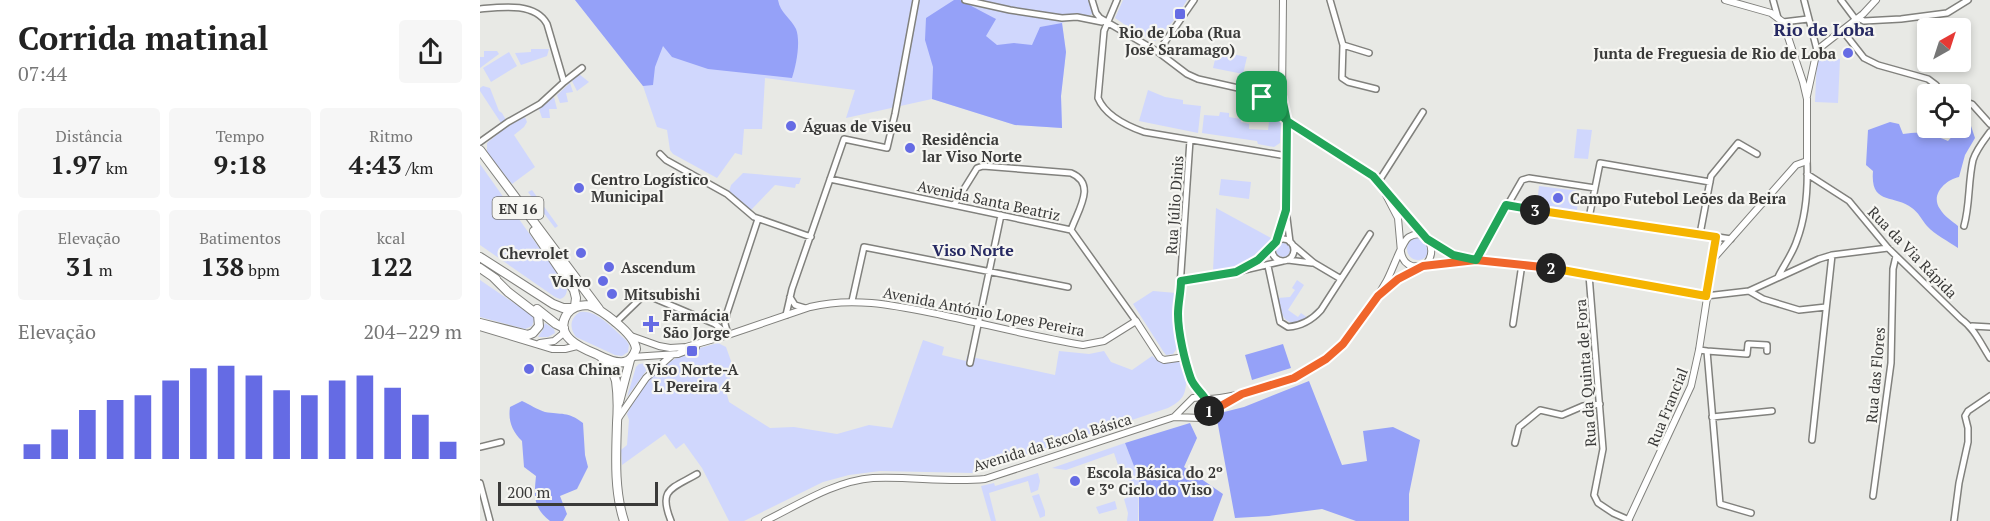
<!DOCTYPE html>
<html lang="pt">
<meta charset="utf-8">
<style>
body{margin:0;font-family:"PT Serif",serif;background:#f6f6f6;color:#222;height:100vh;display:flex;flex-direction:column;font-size:22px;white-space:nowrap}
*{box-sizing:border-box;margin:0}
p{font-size:20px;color:#767676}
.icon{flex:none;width:33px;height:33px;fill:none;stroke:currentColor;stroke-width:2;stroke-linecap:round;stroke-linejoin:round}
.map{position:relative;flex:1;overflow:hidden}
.details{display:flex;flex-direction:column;background:#fff;width:480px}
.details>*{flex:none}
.needle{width:39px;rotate:39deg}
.controls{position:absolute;left:1437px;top:18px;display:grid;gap:12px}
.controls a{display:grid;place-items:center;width:54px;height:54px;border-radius:6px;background:#fff;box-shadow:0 3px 9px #0003;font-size:30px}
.scale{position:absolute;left:18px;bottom:15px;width:160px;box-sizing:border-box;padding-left:6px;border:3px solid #3a3a39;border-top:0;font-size:16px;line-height:21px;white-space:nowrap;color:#3a3a39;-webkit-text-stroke:4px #f6f6f2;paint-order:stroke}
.pin{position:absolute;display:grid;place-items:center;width:51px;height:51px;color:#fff;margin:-26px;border-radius:12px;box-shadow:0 3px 9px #0006}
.km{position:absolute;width:30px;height:30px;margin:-15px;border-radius:50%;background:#222;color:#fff;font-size:16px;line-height:30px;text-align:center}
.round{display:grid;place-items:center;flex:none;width:63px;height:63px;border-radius:6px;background:#f6f6f6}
.head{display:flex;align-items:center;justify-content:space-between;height:102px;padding:0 18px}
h1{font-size:33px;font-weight:600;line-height:45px}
.metrics{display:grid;grid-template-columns:repeat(3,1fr);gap:9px;height:102px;padding:6px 18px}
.metrics div{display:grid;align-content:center;border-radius:6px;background:#f6f6f6;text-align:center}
.metrics b{font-size:26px;font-weight:600}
.metrics small{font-size:16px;font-weight:400}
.metrics p{font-size:16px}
.chart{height:168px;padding:12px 18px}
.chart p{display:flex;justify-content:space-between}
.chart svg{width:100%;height:108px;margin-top:6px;stroke:#656be4;stroke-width:6}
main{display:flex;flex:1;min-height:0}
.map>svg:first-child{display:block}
.green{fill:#d0d7fd}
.forest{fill:#95a1f8}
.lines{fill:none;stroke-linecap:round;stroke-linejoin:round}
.minor-casing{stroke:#81817d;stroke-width:8}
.tertiary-casing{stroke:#81817d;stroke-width:8}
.primary-casing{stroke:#81817d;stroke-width:10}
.minor{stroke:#fff;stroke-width:5}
.tertiary{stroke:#fff;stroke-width:6}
.primary{stroke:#fff;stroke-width:8}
.split-1-casing{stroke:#fff;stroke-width:12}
.split-2-casing{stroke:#fff;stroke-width:12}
.split-3-casing{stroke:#fff;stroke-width:12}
.split-4-casing{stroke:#fff;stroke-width:12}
.split-1{stroke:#22a559;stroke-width:8}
.split-2{stroke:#f0652b;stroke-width:8}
.split-3{stroke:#f5b400;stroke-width:8}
.split-4{stroke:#22a559;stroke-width:8}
.poi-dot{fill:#656be4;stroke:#f6f6f2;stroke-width:2}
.labels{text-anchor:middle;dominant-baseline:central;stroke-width:4.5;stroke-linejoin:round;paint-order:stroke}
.shield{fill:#f6f6f2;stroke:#727270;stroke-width:1.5}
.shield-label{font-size:14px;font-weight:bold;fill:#3a3a39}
.poi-label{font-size:15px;font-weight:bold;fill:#3a3a39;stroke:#f6f6f2;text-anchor:start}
.street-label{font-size:15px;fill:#3a3a39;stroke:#f6f6f2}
.neighbourhood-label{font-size:16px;font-weight:bold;fill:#262962;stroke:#f6f6f2}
.quarter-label{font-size:18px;font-weight:bold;fill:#262962;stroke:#f6f6f2}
</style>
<main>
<section class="details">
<div class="head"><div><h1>Corrida matinal</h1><p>07:44</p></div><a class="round"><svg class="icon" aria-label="share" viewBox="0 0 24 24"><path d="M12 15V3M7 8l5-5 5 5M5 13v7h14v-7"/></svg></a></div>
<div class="metrics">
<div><p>Distância</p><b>1.97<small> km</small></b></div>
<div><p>Tempo</p><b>9:18</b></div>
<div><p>Ritmo</p><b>4:43<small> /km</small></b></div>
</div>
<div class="metrics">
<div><p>Elevação</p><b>31<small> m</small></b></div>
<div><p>Batimentos</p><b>138<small> bpm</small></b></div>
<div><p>kcal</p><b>122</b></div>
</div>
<div class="chart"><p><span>Elevação</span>204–229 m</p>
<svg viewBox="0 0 160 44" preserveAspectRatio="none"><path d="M5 44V38M15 44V32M25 44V24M35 44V20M45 44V18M55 44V12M65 44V7M75 44V6M85 44V10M95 44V16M105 44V18M115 44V12M125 44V10M135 44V15M145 44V26M155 44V37"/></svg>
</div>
</section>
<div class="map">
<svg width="1510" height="521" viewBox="0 0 1510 521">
<rect width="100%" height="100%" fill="#e8e9e5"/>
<path class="green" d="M95 0H611L616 13 582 23 586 52 581 96 582 128 535 125 452 99 366 118 375 90 285 78 282 129H264L262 155 255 153 237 178 193 154 190 150 187 130 177 127 163 86Z
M643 0H707L696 18 675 41 654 31 635 18Z
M51 49H69L67 56 41 65 35 53 51 52Z
M4 51H17L19 54 0 68V57H4Z
M737 51 767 57 763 74 733 68Z
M29 52 37 66 11 82 3 68Z
M1337 58 1360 59 1358 103 1335 102Z
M99 74 109 82 97 91 92 81Z
M90 83 93 92 86 93 88 102 80 103 77 95Z
M3 86 10 88 19 111 22 113 26 120 21 123 0 91V88Z
M668 90 685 97 703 100V104L721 106 718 133 659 121Z
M74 97 77 109H69L70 118H62L59 109Z
M740 112 749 113V117L761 119V122L769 124V129L788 130 790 114 796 116 801 123 800 143 794 147 778 144 777 141 722 133 724 115 739 116Z
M45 117 47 122 44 127 34 135 55 167 32 184 7 153V143L27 126Z
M1097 129 1112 130 1108 159 1094 158Z
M0 164 87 287C87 293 86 297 80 299L75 297 0 245Z
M263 173 321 178 319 184H316L315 188 295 185 271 210 249 192 251 185Z
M741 179 771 182 769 199 739 195Z
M1059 186 1099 191 1097 210 1057 204Z
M52 190 78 226 75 228 48 192Z
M736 208 791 238C775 263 761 266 733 271Z
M927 249a11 11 0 1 1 22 0a11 11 0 1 1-22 0Z
M796 250a7 7 0 1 1 14 0a7 7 0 1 1-14 0Z
M0 280 53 316 54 320 52 326 45 329 0 317Z
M817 280 824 285 808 310 818 317 821 313 828 318C805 329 802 318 798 298L810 297 815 290 812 288Z
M673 291 696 293 693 320 698 347 693 354 686 355 683 351 653 304Z
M100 312C117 309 134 330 146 340L149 345 148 352 142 356 135 355 96 337C89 328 90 318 100 312Z
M65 323 74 329 75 333 68 337H58L62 331Z
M443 340 464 347 462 355 486 361 487 356 575 375 579 351 609 354 624 351 631 362 652 370 672 356 682 363C686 363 692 361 696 361 708 363 708 387 703 396 700 401 694 405 688 408L492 473 400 471 369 475 343 482 264 521H249L222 468 204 443 196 449 185 434 142 465 141 450 147 445 149 420 147 414C169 371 192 354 238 343L246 347 251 361 250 377 246 391 249 402 290 428 314 427 357 434 389 425 412 428Z
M176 362 166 371 147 397 156 367 159 364Z
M645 443 659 479 658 521H647L648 513 644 499 649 497 646 487 653 472 638 465 634 453 586 470 572 468Z
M558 473 560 481 558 490 551 493 548 481 509 493 516 521H511L501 486 514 483 515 486Z
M559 494 565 511V516L560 518 552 496Z
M635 501 637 509 619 514 616 507Z"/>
<path class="forest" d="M95 0H298C300 13 311 18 316 29 321 42 316 66 312 78L228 69 192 57 183 46 175 67 173 85 163 86Z
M474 0H480L516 19 506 36 517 45 534 43 552 45 560 27 582 23 586 52 581 96 582 128 535 125 452 99 453 67 445 40 446 18Z
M1410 122 1419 124 1423 134C1443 131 1450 133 1468 141L1476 132 1491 126 1495 138 1485 155 1479 177C1465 180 1450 195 1460 209 1464 216 1472 221 1478 226V248C1468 241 1455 235 1447 226 1442 220 1438 212 1432 208 1414 194 1390 206 1393 171L1386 165 1388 130Z
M803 344 811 368 772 380 765 355Z
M829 381 862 465 887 461 883 431 913 427 940 440 929 494V521H876L842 509 789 516 755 518 736 414 764 407Z
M42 401C49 404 58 410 65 412 81 415 88 411 103 423L105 455 108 467 97 489 80 496 87 514 83 521H70C53 508 54 496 56 476L44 467 42 441C32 431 28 421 30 407Z
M710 423 717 438 704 467 743 494 733 521H659V479L645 443Z"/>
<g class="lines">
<defs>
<path id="minor" d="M485 0 530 10 582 18 597 17 622 22
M612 0 616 13 620 18 678 52 707 74 718 79 767 90 777 95 795 108 807 121 806 210 810 242
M637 0 624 31 618 98C625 115 647 126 664 132L807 156
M850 0 863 45 862 78 868 82 896 89
M1293 0 1298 18
M1324 0 1337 50
M1361 0 1376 20
M0 9C21 7 55 2 67 24L84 82 60 104 28 122 0 142
M1378 18 1384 21 1421 19 1467 13 1488 0
M1303 22 1328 19
M1362 30 1384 58 1398 65 1448 79 1456 85 1462 94
M863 45 889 53
M678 52 714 0
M84 82 102 68
M783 98 797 100 802 98
M1480 100 1492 104 1510 124
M180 154 186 160 247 194 274 217 331 237
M1327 174 1369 201 1408 248 1481 319C1494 328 1501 344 1510 358
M350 179 591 230 656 321
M899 181 943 112
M474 205 497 168 503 166 591 173C617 184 598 210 591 230
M1026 205 1251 239
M1109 218 1120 163 1230 182
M1484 226C1490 205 1488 182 1493 160 1496 150 1504 140 1510 132
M1220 234 1231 176 1258 143 1277 154
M792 250a11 11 0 1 1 22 0a11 11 0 1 1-22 0Z
M796 242 805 215
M814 246 834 263 861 279
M1233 259 1236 237
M808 260 832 263
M996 260 1042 180 1049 178 1115 188
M788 266 800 322 808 327C822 326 832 320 841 310L890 234
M766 268 778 260 793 246
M1109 275 1123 449 1114 495 1118 503 1133 513 1149 520
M1298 277C1304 265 1313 253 1317 240 1326 216 1328 186 1327 161
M701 281 756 272 803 261
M1269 291 1283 299 1319 310 1346 307
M1226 296 1269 291 1339 259 1352 255 1408 248
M310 297 315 305 325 308
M372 301 384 247 588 287
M306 315 312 289 364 139 407 148 415 114 436 0
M135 323 162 297 169 296 235 324 248 335
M1033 324 1042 264
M1492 326 1510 327
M248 334 245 324 247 313 278 219
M1219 350 1227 351 1240 504 1271 513
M1227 351 1267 354 1268 344 1287 345V351
M705 357 698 316 710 140
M490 363 521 215
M1232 417 1292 411
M1332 440 1352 255
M1035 443 1039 427 1060 410 1082 415 1103 406 1120 404
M0 447 21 442
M0 483 10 521
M1393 496 1411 363 1413 269 1416 256
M191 521C178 489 191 489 217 474
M1474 521 1479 483 1488 442V428L1485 416 1488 411 1510 396"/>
<path id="tertiary" d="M803 0 802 98 807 121 886 170 900 183 947 239 973 254 996 260 1055 265 1226 296
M1327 96 1337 50 1383 14 1396 0
M906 195 918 218 921 252C922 258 925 264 932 266 939 268 979 261 989 261
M0 327 72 349H85L97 346
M151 336 179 346 190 348 206 347 248 335 330 307C375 296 417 306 462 315 509 325 555 337 603 345L624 341 656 321 680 358 684 360 705 357 714 385 729 405 727 414
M60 343 74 341 85 332
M152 357 198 354 216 347
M726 399C746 399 765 393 784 387 794 384 805 381 815 377 857 359 884 321 906 282 912 272 922 241 929 237 946 227 958 249 947 263L918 279 898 296
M694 417 713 398 723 397
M137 420 166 378 192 355
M285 521C318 505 354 481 393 478 430 476 467 483 505 479L688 419 694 417 721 418 762 394
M1148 521 1211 386 1219 350 1233 259 1316 165 1327 161V99L1323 82 1303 22 1291 13 1245 0"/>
<path id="primary" d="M0 150 119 309
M54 231 94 290 96 298 95 306
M0 257 73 304 83 308H93
M0 268 16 279
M108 305C121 309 155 334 156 349 154 355 151 361 144 362 135 364 124 358 116 354 101 348 73 336 87 314 92 307 99 305 108 305Z
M57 309 76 324 84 328
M0 323 48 335 53 333 59 326 58 315 28 292 13 277
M121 357C127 364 134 372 136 381 138 395 138 409 137 423 136 456 134 490 144 521
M139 402 150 360"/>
</defs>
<use href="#minor" class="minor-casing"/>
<use href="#tertiary" class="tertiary-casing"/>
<use href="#primary" class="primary-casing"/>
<use href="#minor" class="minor"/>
<use href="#tertiary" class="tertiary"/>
<use href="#primary" class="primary"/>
</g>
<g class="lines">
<defs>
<path id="split-1" d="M729 411C730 398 716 391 711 379 705 362 698 333 698 314 698 303 701 292 701 281L756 272 778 260 796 242 806 210 807 121 795 108 782 97"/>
<path id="split-2" d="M729 411 727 414 762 394 814 378 846 359 863 344 898 296 918 279 943 266 996 260 1071 268"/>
<path id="split-3" d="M1055 210 1236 237 1226 296 1071 268"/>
<path id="split-4" d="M782 97 797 100 802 98 807 121 893 176 947 239 973 255 996 260 1026 205 1055 210"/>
</defs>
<use href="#split-1" class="split-1-casing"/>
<use href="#split-2" class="split-2-casing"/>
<use href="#split-3" class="split-3-casing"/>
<use href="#split-4" class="split-4-casing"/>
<use href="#split-1" class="split-1"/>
<use href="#split-2" class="split-2"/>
<use href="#split-3" class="split-3"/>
<use href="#split-4" class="split-4"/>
</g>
<g class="poi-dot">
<rect x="694" y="8" width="12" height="12" rx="3"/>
<circle cx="1368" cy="53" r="6"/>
<circle cx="311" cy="126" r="6"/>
<circle cx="430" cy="148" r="6"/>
<circle cx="99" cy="188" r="6"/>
<circle cx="1078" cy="198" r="6"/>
<circle cx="101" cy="253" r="6"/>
<circle cx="129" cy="267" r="6"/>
<circle cx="123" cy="281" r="6"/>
<circle cx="132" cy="294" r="6"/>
<path d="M168 315h6v6h6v6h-6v6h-6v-6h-6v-6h6z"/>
<rect x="206" y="345" width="12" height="12" rx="3"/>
<circle cx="49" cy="369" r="6"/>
<circle cx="595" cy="481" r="6"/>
</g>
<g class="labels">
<rect class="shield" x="12.5" y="197" width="51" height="22" rx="4.5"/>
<g class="shield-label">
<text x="38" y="208">EN 16</text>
</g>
<g class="poi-label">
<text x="700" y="32" text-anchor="middle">Rio de Loba (Rua<tspan x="700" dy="17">José Saramago)</tspan></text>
<text x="1356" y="53" text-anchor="end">Junta de Freguesia de Rio de Loba</text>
<text x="323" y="126">Águas de Viseu</text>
<text x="442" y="139">Residência<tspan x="442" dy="17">lar Viso Norte</tspan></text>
<text x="111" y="179">Centro Logístico<tspan x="111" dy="17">Municipal</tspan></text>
<text x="1090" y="198">Campo Futebol Leões da Beira</text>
<text x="89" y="253" text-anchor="end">Chevrolet</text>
<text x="141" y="267">Ascendum</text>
<text x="111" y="281" text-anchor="end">Volvo</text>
<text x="144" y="294">Mitsubishi</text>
<text x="183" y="315">Farmácia<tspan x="183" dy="17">São Jorge</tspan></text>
<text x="61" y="369">Casa China</text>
<text x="212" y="369" text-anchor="middle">Viso Norte-A<tspan x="212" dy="17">L Pereira 4</tspan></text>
<text x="607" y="472">Escola Básica do 2º<tspan x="607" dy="17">e 3º Ciclo do Viso</tspan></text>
</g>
<g class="street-label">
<text transform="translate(509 200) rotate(12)">Avenida Santa Beatriz</text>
<text transform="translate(694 205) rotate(-86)">Rua Júlio Dinis</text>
<text transform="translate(1433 252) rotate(46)">Rua da Via Rápida</text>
<text transform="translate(504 311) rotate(11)">Avenida António Lopes Pereira</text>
<text transform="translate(1105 373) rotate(-94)">Rua da Quinta de Fora</text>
<text transform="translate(1395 375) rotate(-85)">Rua das Flores</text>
<text transform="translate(1187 407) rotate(-68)">Rua Francial</text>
<text transform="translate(572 442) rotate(-17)">Avenida da Escola Básica</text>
</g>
<g class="neighbourhood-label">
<text x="493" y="250">Viso Norte</text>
</g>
<g class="quarter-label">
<text x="1344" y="29">Rio de Loba</text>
</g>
</g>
</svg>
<div class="controls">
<a><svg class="needle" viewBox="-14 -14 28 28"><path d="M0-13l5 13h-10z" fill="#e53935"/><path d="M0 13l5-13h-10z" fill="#767676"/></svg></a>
<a><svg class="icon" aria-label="locate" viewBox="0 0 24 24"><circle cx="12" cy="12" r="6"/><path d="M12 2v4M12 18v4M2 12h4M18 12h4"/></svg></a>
</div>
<div class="scale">200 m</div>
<div class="pin" style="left:782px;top:97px;background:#1e9e55"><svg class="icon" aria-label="arrive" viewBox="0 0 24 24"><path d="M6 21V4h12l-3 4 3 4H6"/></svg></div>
<b class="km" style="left:729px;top:411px">1</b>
<b class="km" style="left:1071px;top:268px">2</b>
<b class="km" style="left:1055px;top:210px">3</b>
</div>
</main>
